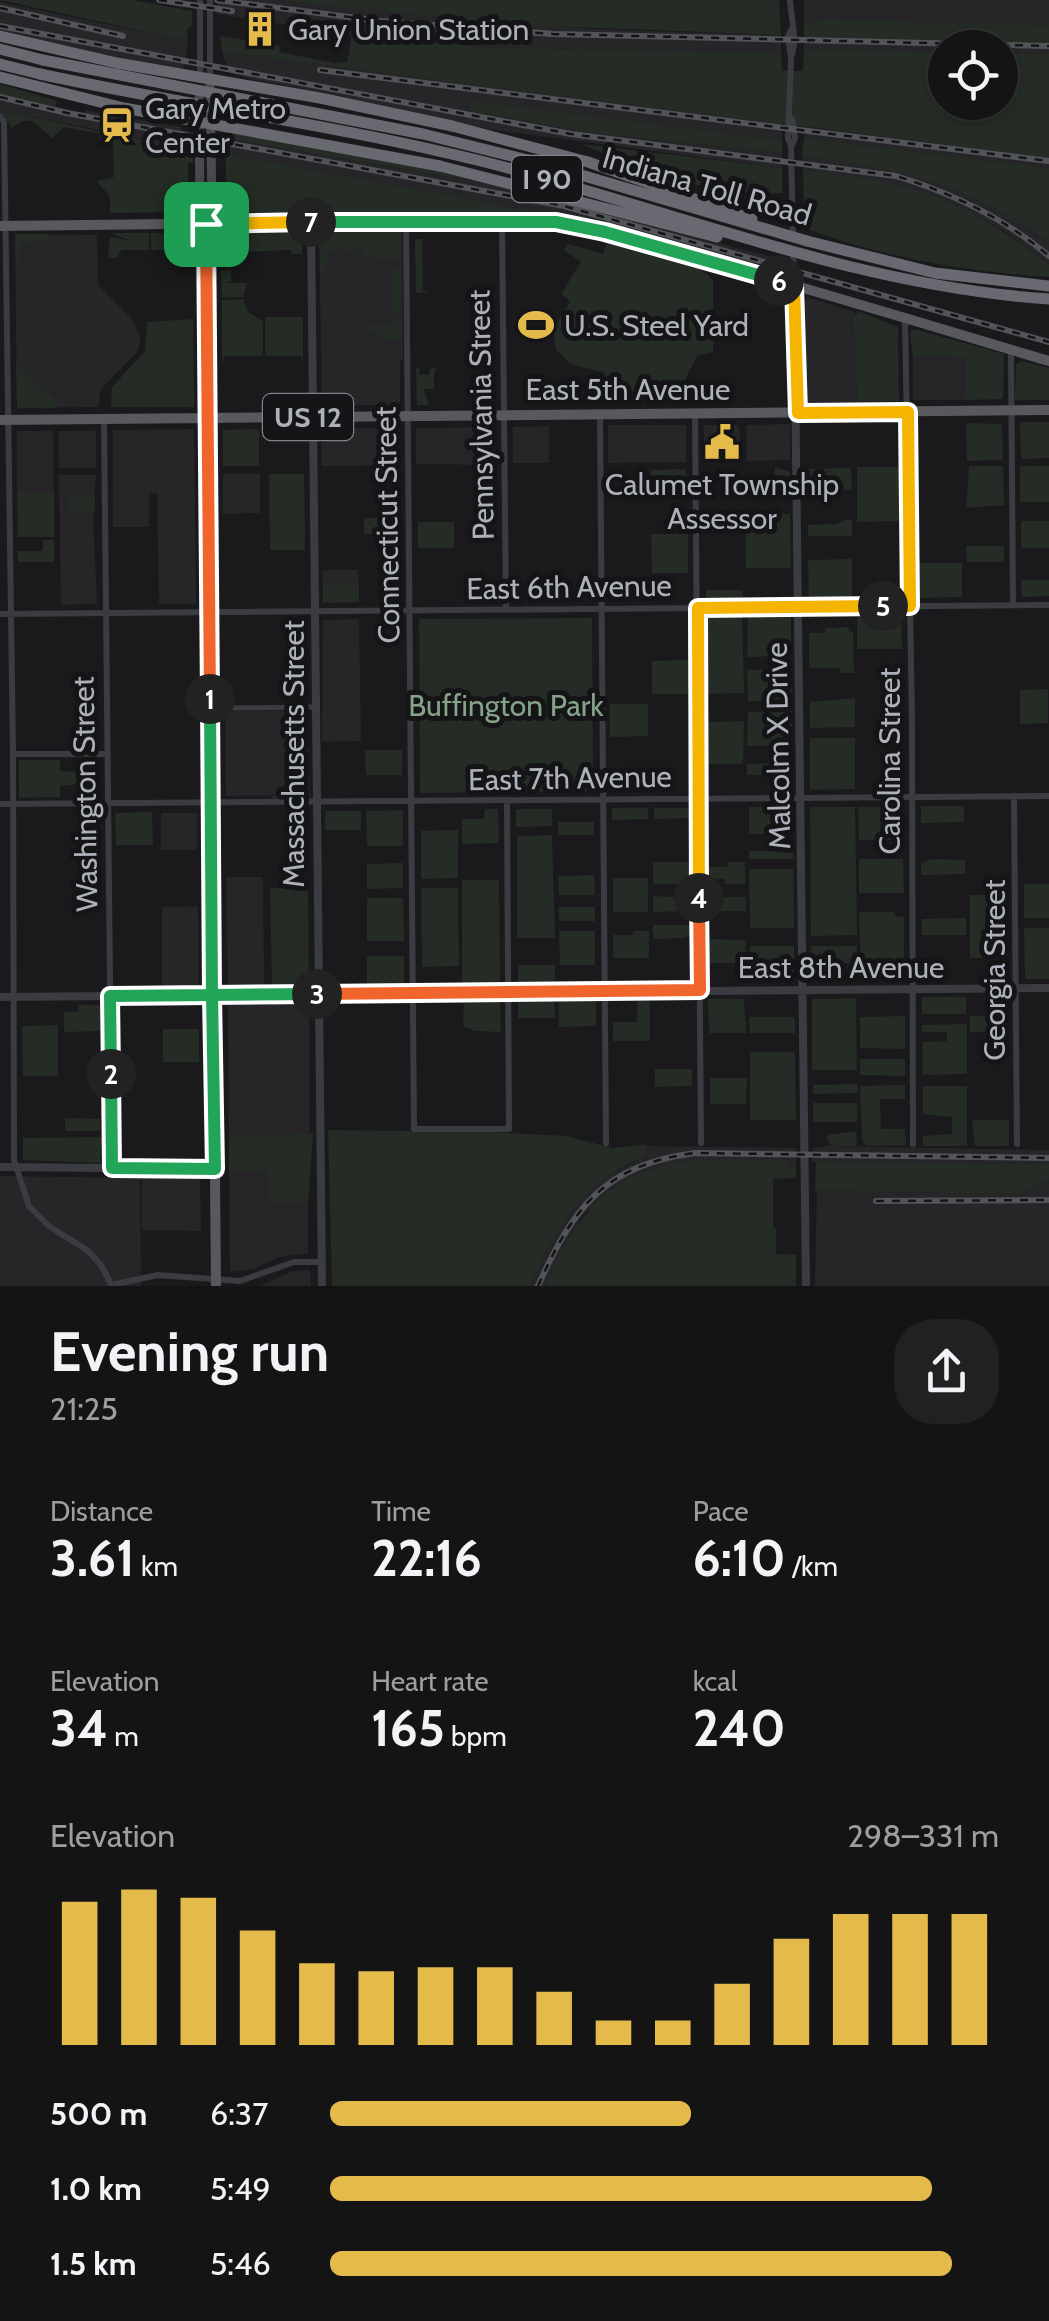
<!DOCTYPE html>
<meta charset="utf-8">
<style>
body{margin:0;font-family:Cabin,sans-serif;background:#212122;color:#f1f3f6;height:100vh;display:flex;flex-direction:column;font-size:38px;white-space:nowrap}
*{box-sizing:border-box;margin:0}
p{font-size:32px;color:#9d9ea0}
.icon{flex:none;width:55px;height:55px;fill:none;stroke:currentColor;stroke-width:2;stroke-linecap:round;stroke-linejoin:round}
.map{position:relative;height:1286px;overflow:hidden}
.panel{display:flex;flex-direction:column;background:#141415;flex:1}
.panel>*{flex:none}
.tools{position:absolute;left:928px;top:30px;display:grid;gap:20px}
.tools a{display:grid;place-items:center;width:90px;height:90px;border-radius:50%;background:#141415;box-shadow:0 2px 8px #0004,0 0 0 2px #333334;font-size:50px}
.pin{position:absolute;display:grid;place-items:center;width:85px;height:85px;color:#fff;margin:-42px;border-radius:20px;box-shadow:0 5px 15px #0006}
.km{position:absolute;width:50px;height:50px;margin:-25px;border-radius:50%;background:#222;color:#fff;font-size:28px;line-height:50px;text-align:center}
.round{display:grid;place-items:center;flex:none;width:105px;height:105px;border-radius:40px;background:#212122}
.summary{display:flex;align-items:center;justify-content:space-between;height:170px;padding:0 50px}
h1{font-size:55px;font-weight:700;line-height:75px}
.figures{display:grid;grid-template-columns:repeat(3,1fr);gap:15px;height:170px;padding:10px 50px}
.figures div{display:grid;align-content:center}
.figures b{font-size:50px;font-weight:700}
.figures small{font-size:28px;font-weight:400}
.figures p{font-size:28px}
.chart{height:280px;padding:20px 50px}
.chart p{display:flex;justify-content:space-between}
.chart svg{width:100%;height:180px;margin-top:10px;stroke:#e4ba4a;stroke-width:6}
ul{padding:0 50px;list-style:none;font-size:32px}
li{display:grid;grid-template-columns:160px 120px 1fr;align-items:center;height:75px}
li i{height:25px;border-radius:12px;background:#e4ba4a}
.map>svg:first-child{display:block}
.built{fill:#262629}
.green{fill:#242c25}
.lines{fill:none;stroke-linecap:round;stroke-linejoin:round}
.pedestrian{stroke:#3b3c41;stroke-width:5}
.minor{stroke:#3b3c41;stroke-width:6}
.tertiary{stroke:#3b3c41;stroke-width:8}
.secondary{stroke:#494b50;stroke-width:9}
.primary{stroke:#57595f;stroke-width:10}
.motorway{stroke:#686971;stroke-width:11}
.rail-casing{stroke:#525459;stroke-width:6}
.rail{stroke:#151517;stroke-width:2.5;stroke-dasharray:8;stroke-linecap:butt}
.motorway-bridge{stroke:#686971;stroke-width:11}
.split-1-casing{stroke:#fff;stroke-width:20}
.split-2-casing{stroke:#fff;stroke-width:20}
.split-3-casing{stroke:#fff;stroke-width:20}
.split-4-casing{stroke:#fff;stroke-width:20}
.split-5-casing{stroke:#fff;stroke-width:20}
.split-6-casing{stroke:#fff;stroke-width:20}
.split-7-casing{stroke:#fff;stroke-width:20}
.split-8-casing{stroke:#fff;stroke-width:20}
.split-1{stroke:#f0652b;stroke-width:12}
.split-2{stroke:#22a559;stroke-width:12}
.split-3{stroke:#22a559;stroke-width:12}
.split-4{stroke:#f0652b;stroke-width:12}
.split-5{stroke:#f5b400;stroke-width:12}
.split-6{stroke:#f5b400;stroke-width:12}
.split-7{stroke:#22a559;stroke-width:12}
.split-8{stroke:#f5b400;stroke-width:12}
.labels{text-anchor:middle;dominant-baseline:central;stroke-width:10;stroke-linejoin:round;paint-order:stroke}
.shield{fill:#151517;stroke:#7f8289;stroke-width:2.5}
.shield-label{font-size:28px;font-weight:bold;fill:#adb1ba}
.poi-label{font-size:30px;fill:#adb1ba;stroke:#151517;text-anchor:start}
.street-label{font-size:30px;fill:#adb1ba;stroke:#151517}
.park-label{font-size:30px;fill:#86a38a;stroke:#151517}
</style>
<div class="map">
<svg width="1049" height="1286" viewBox="0 0 1049 1286">
<rect width="100%" height="100%" fill="#1a1a1c"/>
<path class="built" d="M217 0H276L592 29 781 35V53L484 47 352 35 217 14Z
M804 0H1049V25L827 19 804 23Z
M0 2 188 41 185 66 177 70 118 59 0 31Z
M804 39 1049 43V54L1000 53V48H945V52L804 49Z
M222 52 781 122 782 140 470 102 471 111 593 133 782 153V168L472 127 322 92 250 79 229 72Z
M0 94 84 113 86 110 181 127V130L191 132V149L0 110Z
M805 128 1049 158V168L804 138Z
M224 138 503 186 783 260 782 272 778 275 601 226 551 217V214L223 155Z
M802 155 875 165 926 178 971 195 1021 222 1049 242V264L1003 230 953 203 858 178 803 170Z
M319 231H402L403 358 400 361V405H322Z
M15 234 97 235 98 285 132 319 141 340 137 352 100 390 99 407 17 408Z
M807 297 855 312 853 317 857 402H807L804 304Z
M913 356 967 357 966 400H913Z
M790 424V460L746 461 747 425Z
M608 425H686V462L608 463Z
M704 425H739L741 461 704 462Z
M549 426V463H513V427Z
M495 427V465L416 464V428Z
M321 428H400V465L322 466Z
M194 429 196 604H159L157 493H149V527H113V430Z
M17 431H53L54 493H17Z
M58 431H96V468H59Z
M223 474H260V513L223 514Z
M59 475H96L93 519 97 604 61 605Z
M322 570H358L359 585H323Z
M359 619 361 741 322 742 323 620Z
M307 710 306 795 226 796 225 711Z
M161 813H197V850H161Z
M226 877H263L264 986 228 985Z
M198 906 199 986H162V907Z
M228 1003H309L310 1133 229 1134Z
M647 1146 796 1148V1162L794 1169 787 1168V1162L692 1161 648 1170 615 1187 582 1216 545 1286H530L553 1237 570 1210 586 1192 609 1175 645 1157Z
M827 1146 1049 1150V1164L813 1162V1148Z
M229 1171H269V1202H308V1253L280 1257 254 1269 230 1272Z
M0 1176 140 1178 141 1286H0Z
M142 1178 200 1179 201 1231 142 1230Z
M1049 1179V1286H815L817 1191 1019 1194Z
M293 1271 310 1270 311 1286H259Z"/>
<path class="green" d="M0 0H131L192 11V24L187 30 188 41Z
M276 0H779L781 35 520 25Z
M827 19 1049 25V43L804 39V23Z
M352 35 484 47 781 53 782 71H803L804 49 945 52V102H1000V53L1049 54V158L222 52 220 36 253 41 252 47 256 42 279 46 280 52 335 63 347 62Z
M0 84 57 101 55 107 0 94Z
M470 101 782 140V153L593 133 470 111Z
M0 110 107 133 101 139 100 134 64 127 52 138 32 121H22L12 128Z
M227 130 368 155 503 186 224 138Z
M112 134 193 149V163H188L189 212 110 213V196L96 181 114 177 113 142H104Z
M804 138 1049 168V242C967 183 900 169 802 155Z
M581 144 782 168V193C713 197 643 171 581 144Z
M222 154 551 214V217L410 216 408 212H226V159Z
M803 170C853 177 910 183 956 205 990 221 1019 242 1049 264V277C966 272 882 257 804 228Z
M226 214 402 215 224 217Z
M401 228V259L358 257 365 251 361 244 354 253 345 251V247H336L335 251H327V268L320 274 319 230Z
M302 232V254H291V250L221 253V233Z
M110 233H149V250H122L116 258H108L110 237 131 241Z
M151 233H191L192 259 185 257 179 250H151Z
M15 234H49V240L19 243 17 291Z
M415 239H422L423 290 428 293H416Z
M607 243C632 250 700 259 713 281V352L696 356C695 366 686 371 686 382H673L672 394 633 392 602 384 605 373 571 364 556 350 553 330 570 301 561 294 581 262 564 250 568 244 603 254Z
M392 268 402 269 401 312H392Z
M231 270V282L223 283H247L243 297 222 298 221 271Z
M243 299 248 312 263 321V356H225L222 362V300Z
M858 311 898 327 899 401 857 402 853 317Z
M265 317H303V361L301 356H265Z
M193 319 194 407H111L112 387 145 351 147 322Z
M392 320H402L403 339 388 340 370 330V325H391Z
M914 329 1004 354 1003 399 966 400V357L913 356 910 332Z
M1021 361 1049 368V400H1015L1016 364Z
M16 365 55 399V408H17Z
M416 368H419L420 375H428L431 368H437L434 371V389H424L429 405H417Z
M1049 422V458L1021 459 1020 422Z
M966 423 1002 424 1003 460 967 461Z
M259 429V466H223V430Z
M969 466H1003L1004 505 966 508Z
M1020 466H1049V502H1020Z
M775 467 790 472V492L745 493V481L769 480 775 475Z
M857 467H900V521L857 522Z
M851 468 852 490H808V469Z
M685 469 687 483H651V470Z
M269 474H304L305 550H270Z
M17 493H54V537H18Z
M69 495H95V511H69Z
M745 514H790L791 568H746Z
M364 518H400V534H364Z
M845 520H852V536H808V525L837 524Z
M1021 521H1049V548H1021Z
M418 522H454V548H418Z
M651 534H688V573H652Z
M43 540H54V562H18V551H43Z
M966 546H1004V562H967Z
M852 559V598H809L808 560Z
M918 563H962V597L919 598Z
M1021 580H1049V596L1022 597Z
M323 585H359V602L323 603Z
M706 590H743L742 601 706 603Z
M706 612H742L744 693 706 694Z
M748 612H791L756 615 791 616V652L777 656 747 657Z
M857 615H901L902 649H857Z
M592 618 593 791 420 793 419 619Z
M849 627V631L853 632 854 673H840L839 668H809V633H825V628Z
M688 660 689 694H652V661Z
M792 669V701H748L747 670Z
M1048 689V723L1020 724V690Z
M855 698V727L810 728V702Z
M610 704H648V736L610 737Z
M307 710 310 796 273 799 270 796 306 795Z
M792 711V745L747 746 748 712Z
M744 721 743 764H707V722Z
M810 738H855V789L810 790Z
M365 750H402V775H366Z
M19 760H60V771L81 772V784L60 786V797L19 798Z
M792 763V775H747V764Z
M921 806H964V822L921 823Z
M749 807H793V834H749Z
M810 807H855L857 935 811 936Z
M858 807H903V840H859Z
M612 808H648V819L612 820Z
M654 808H690V818L654 819Z
M485 809H498L499 843 462 844V819H484Z
M516 809H552V826L516 827Z
M403 810V846H367L366 811Z
M325 811H361V830H325Z
M152 812 153 845H116L115 813Z
M558 822H594V835H558Z
M458 830V878L421 879V831Z
M552 835 555 938H517V836Z
M749 851H793V859H749Z
M859 859H903L904 893H859Z
M932 859 965 860V874L921 875V863Z
M653 862H690V884H653Z
M728 862H745V884H725V879H708V867H727Z
M403 863V888L367 889V864Z
M749 869H793L794 928H750Z
M594 875 595 895H559L558 876Z
M613 878H648V912H613Z
M462 880H499L500 983 462 984Z
M1024 884H1049V918H1024Z
M270 888H308L309 986H272Z
M421 888H458L459 966 422 967Z
M970 895H1007V958H970Z
M653 896 690 898 691 911 653 912Z
M708 897H746V911H708Z
M367 898H403L404 941H367Z
M559 907H595V921H559Z
M859 912H894L895 916 904 917V970L861 971Z
M966 918V935H922V919Z
M653 925H691V934L685 938 653 939Z
M1024 928H1049V979H1025Z
M559 931H595V965H560Z
M634 931H649V958H613V935H633Z
M708 939 746 940 745 963H708Z
M750 946H794V981H751L748 972Z
M811 946H857V963H811Z
M367 956H404V984H367Z
M518 965H555V983H518Z
M922 997H966V1014H922Z
M856 998 857 1070H812V999Z
M708 999H744L746 1033H709Z
M596 1000V1026L559 1027V1001Z
M638 1000H650V1041H613V1022H637Z
M464 1001H500L501 1032 475 1031 463 1026Z
M518 1001H554L555 1018H518Z
M79 1005H100V1031L64 1032V1012H78Z
M905 1016V1049L860 1048V1017Z
M970 1016H1008V1032H970Z
M749 1017H795V1033H750Z
M967 1024V1074L923 1075 922 1042 947 1041V1032H922V1025Z
M58 1025V1076H23L22 1026Z
M163 1029H199V1062H163Z
M750 1052H795L796 1120H750Z
M860 1059H905V1076L860 1075Z
M655 1069H692V1086L655 1087Z
M710 1078H747L746 1104H710Z
M857 1084 858 1093 813 1094V1085Z
M905 1085V1099H880L881 1129H905L906 1145 866 1146 862 1140 860 1086Z
M923 1086H967V1146H923V1136L952 1134V1117L923 1114Z
M813 1103H857V1122H813Z
M65 1118 100 1119V1131H65Z
M972 1120H1009V1146H975Z
M328 1130 487 1132 566 1136 613 1148 647 1144 645 1157C579 1182 558 1226 530 1286H332Z
M856 1131 857 1146H832L826 1138 829 1135Z
M313 1133 308 1202H269V1171H229V1134Z
M103 1137 100 1163 23 1160V1138Z
M692 1161H787V1168H793L796 1162V1178L773 1179V1227L776 1228V1254L796 1255V1286H545C576 1215 610 1170 692 1161Z
M816 1162 1049 1164V1179L1019 1194 815 1191Z"/>
<g class="lines">
<path class="pedestrian" d="M223 708 315 707"/>
<path class="minor" d="M210 0V78
M790 0C791 19 798 40 791 57
M791 30 788 37 791 58 788 138 791 146 793 237
M200 76V0
M0 116 4 122 13 754 14 1160 29 1206 50 1227 87 1250 101 1265 112 1286
M792 119 795 138 792 145
M406 221 414 1129H509L507 801
M502 221 506 610
M793 249 794 285
M905 318 912 719 913 1144
M1011 350 1013 605
M600 414 606 1143
M695 414 701 1143
M104 420 112 1168
M0 614 1049 605
M13 754H107
M1014 796 1017 1144
M0 804 1049 796
M111 1285 158 1275 240 1281 294 1262H321"/>
<path class="tertiary" d="M311 222 322 1286
M794 285 806 1286
M0 997 1049 988
M0 1167 215 1169"/>
<path class="secondary" d="M199 98 200 214 206 224
M206 224 212 213 210 78"/>
<path class="primary" d="M206 224 216 1286
M0 226 502 220C580 222 651 245 726 266 834 296 941 329 1049 361
M0 420 1049 410"/>
<path class="motorway" d="M0 36 117 63 320 98 452 126
M0 49 43 60
M0 64 40 74
M0 77 124 108 440 166
M807 241 935 273 1049 286"/>
<defs>
<path id="rail" d="M159 0 232 11
M217 0 380 21 553 34 1049 46
M0 8 123 36
M0 26 571 134 896 176C952 193 1004 218 1049 256
M320 70 1049 161
M0 97 67 113 564 206 1049 342
M876 1201 1049 1200
M538 1286C573 1208 604 1165 695 1153L1049 1158"/>
</defs>
<use href="#rail" class="rail-casing"/>
<use href="#rail" class="rail"/>
<path class="motorway-bridge" d="M43 60 423 134 540 163 807 241
M40 74C188 106 338 125 485 162 672 210 854 286 1049 299
M452 126 588 162 752 219
M440 166 717 237"/>
</g>
<g class="lines">
<defs>
<path id="split-1" d="M206 224 210 699"/>
<path id="split-2" d="M111 1074 110 996 212 995 210 699"/>
<path id="split-3" d="M111 1074 112 1168 215 1169 212 995 317 994"/>
<path id="split-4" d="M317 994 700 990 699 898"/>
<path id="split-5" d="M699 898 698 608 883 606"/>
<path id="split-6" d="M779 281 794 285 798 413 908 412 910 606H883"/>
<path id="split-7" d="M311 222H556L605 232 779 281"/>
<path id="split-8" d="M206 224 311 222"/>
</defs>
<use href="#split-1" class="split-1-casing"/>
<use href="#split-2" class="split-2-casing"/>
<use href="#split-3" class="split-3-casing"/>
<use href="#split-4" class="split-4-casing"/>
<use href="#split-5" class="split-5-casing"/>
<use href="#split-6" class="split-6-casing"/>
<use href="#split-7" class="split-7-casing"/>
<use href="#split-8" class="split-8-casing"/>
<use href="#split-1" class="split-1"/>
<use href="#split-2" class="split-2"/>
<use href="#split-3" class="split-3"/>
<use href="#split-4" class="split-4"/>
<use href="#split-5" class="split-5"/>
<use href="#split-6" class="split-6"/>
<use href="#split-7" class="split-7"/>
<use href="#split-8" class="split-8"/>
</g>
<defs>
<symbol id="building-bare" viewBox="-9 -9 18 18"><path d="M-4-6H4V6H1V3H-1V6H-4ZM-2.5-4.3h1.7v1.8h-1.7ZM.8-4.3h1.7v1.8H.8ZM-2.5-1h1.7V.8h-1.7ZM.8-1h1.7V.8H.8Z" fill="#e4ba4a" stroke="#151517" stroke-width="2.5" paint-order="stroke"/></symbol>
<symbol id="station-bare" viewBox="-9 -9 18 18"><path d="M-3-6H3Q5-6 5-4V2Q5 4 3 4L4.5 6H3L1.5 4h-3L-3 6H-4.5L-3 4Q-5 4-5 2V-4Q-5-6-3-6ZM-3.5-4v3h7v-3ZM-3.5 1v1.5H-2V1ZM2 1v1.5H3.5V1Z" fill="#e4ba4a" stroke="#151517" stroke-width="2.5" paint-order="stroke"/></symbol>
<symbol id="stadium-bare" viewBox="-9 -9 18 18"><path d="M0-5a6.5 5 0 1 0 0 10a6.5 5 0 1 0 0-10ZM-3.5-1.8h7v3.6h-7Z" fill="#e4ba4a" stroke="#151517" stroke-width="2.5" paint-order="stroke"/></symbol>
<symbol id="civic-bare" viewBox="-9 -9 18 18"><path d="M-.6-6.5H3V-4.5H.6V-3L4-1V1h2V6H-6V1h2V-1L-.6-3ZM-1.2 2.5V6h2.4V2.5Z" fill="#e4ba4a" stroke="#151517" stroke-width="2.5" paint-order="stroke"/></symbol>
</defs>
<g fill-rule="evenodd">
<use href="#building-bare" x="235" y="4" width="50" height="50"/>
<use href="#station-bare" x="92" y="100" width="50" height="50"/>
<use href="#stadium-bare" x="511" y="300" width="50" height="50"/>
<use href="#civic-bare" x="697" y="417" width="50" height="50"/>
</g>
<g class="labels">
<g class="shield">
<rect x="512" y="156" width="70" height="46" rx="8"/>
<rect x="263" y="394" width="90" height="46" rx="8"/>
</g>
<g class="shield-label">
<text x="547" y="179">I 90</text>
<text x="308" y="417">US 12</text>
</g>
<g class="poi-label">
<text x="288" y="29">Gary Union Station</text>
<text x="145" y="108">Gary Metro<tspan x="145" dy="34">Center</tspan></text>
<text x="564" y="325">U.S. Steel Yard</text>
<text x="722" y="484" text-anchor="middle">Calumet Township<tspan x="722" dy="34">Assessor</tspan></text>
</g>
<g class="street-label">
<text transform="translate(707 186) rotate(16)">Indiana Toll Road</text>
<text x="628" y="389">East 5th Avenue</text>
<text transform="translate(481 415) rotate(-91)">Pennsylvania Street</text>
<text transform="translate(387 525) rotate(-91)">Connecticut Street</text>
<text transform="translate(569 587) rotate(-1)">East 6th Avenue</text>
<text transform="translate(778 746) rotate(-91)">Malcolm X Drive</text>
<text transform="translate(293 754) rotate(-90)">Massachusetts Street</text>
<text transform="translate(889 761) rotate(-90)">Carolina Street</text>
<text transform="translate(570 778) rotate(-1)">East 7th Avenue</text>
<text transform="translate(85 794) rotate(-91)">Washington Street</text>
<text x="841" y="967">East 8th Avenue</text>
<text transform="translate(994 970) rotate(-90)">Georgia Street</text>
</g>
<g class="park-label">
<text x="506" y="705">Buffington Park</text>
</g>
</g>
</svg>
<div class="tools">
<a><svg class="icon" aria-label="locate" viewBox="0 0 24 24"><circle cx="12" cy="12" r="6"/><path d="M12 2v4M12 18v4M2 12h4M18 12h4"/></svg></a>
</div>
<div class="pin" style="left:206px;top:224px;background:#1e9e55"><svg class="icon" aria-label="arrive" viewBox="0 0 24 24"><path d="M6 21V4h12l-3 4 3 4H6"/></svg></div>
<b class="km" style="left:210px;top:699px">1</b>
<b class="km" style="left:111px;top:1074px">2</b>
<b class="km" style="left:317px;top:994px">3</b>
<b class="km" style="left:699px;top:898px">4</b>
<b class="km" style="left:883px;top:606px">5</b>
<b class="km" style="left:779px;top:281px">6</b>
<b class="km" style="left:311px;top:222px">7</b>
</div>
<section class="panel">
<div class="summary"><div><h1>Evening run</h1><p>21:25</p></div><a class="round"><svg class="icon" aria-label="share" viewBox="0 0 24 24"><path d="M12 15V3M7 8l5-5 5 5M5 13v7h14v-7"/></svg></a></div>
<div class="figures">
<div><p>Distance</p><b>3.61<small> km</small></b></div>
<div><p>Time</p><b>22:16</b></div>
<div><p>Pace</p><b>6:10<small> /km</small></b></div>
</div>
<div class="figures">
<div><p>Elevation</p><b>34<small> m</small></b></div>
<div><p>Heart rate</p><b>165<small> bpm</small></b></div>
<div><p>kcal</p><b>240</b></div>
</div>
<div class="chart"><p><span>Elevation</span>298–331 m</p>
<svg viewBox="0 0 160 44" preserveAspectRatio="none"><path d="M5 44V9M15 44V6M25 44V8M35 44V16M45 44V24M55 44V26M65 44V25M75 44V25M85 44V31M95 44V38M105 44V38M115 44V29M125 44V18M135 44V12M145 44V12M155 44V12"/></svg>
</div>
<ul>
<li><b>500 m</b>6:37<i style="width:54%"></i></li>
<li><b>1.0 km</b>5:49<i style="width:90%"></i></li>
<li><b>1.5 km</b>5:46<i style="width:93%"></i></li>
</ul>
</section>
